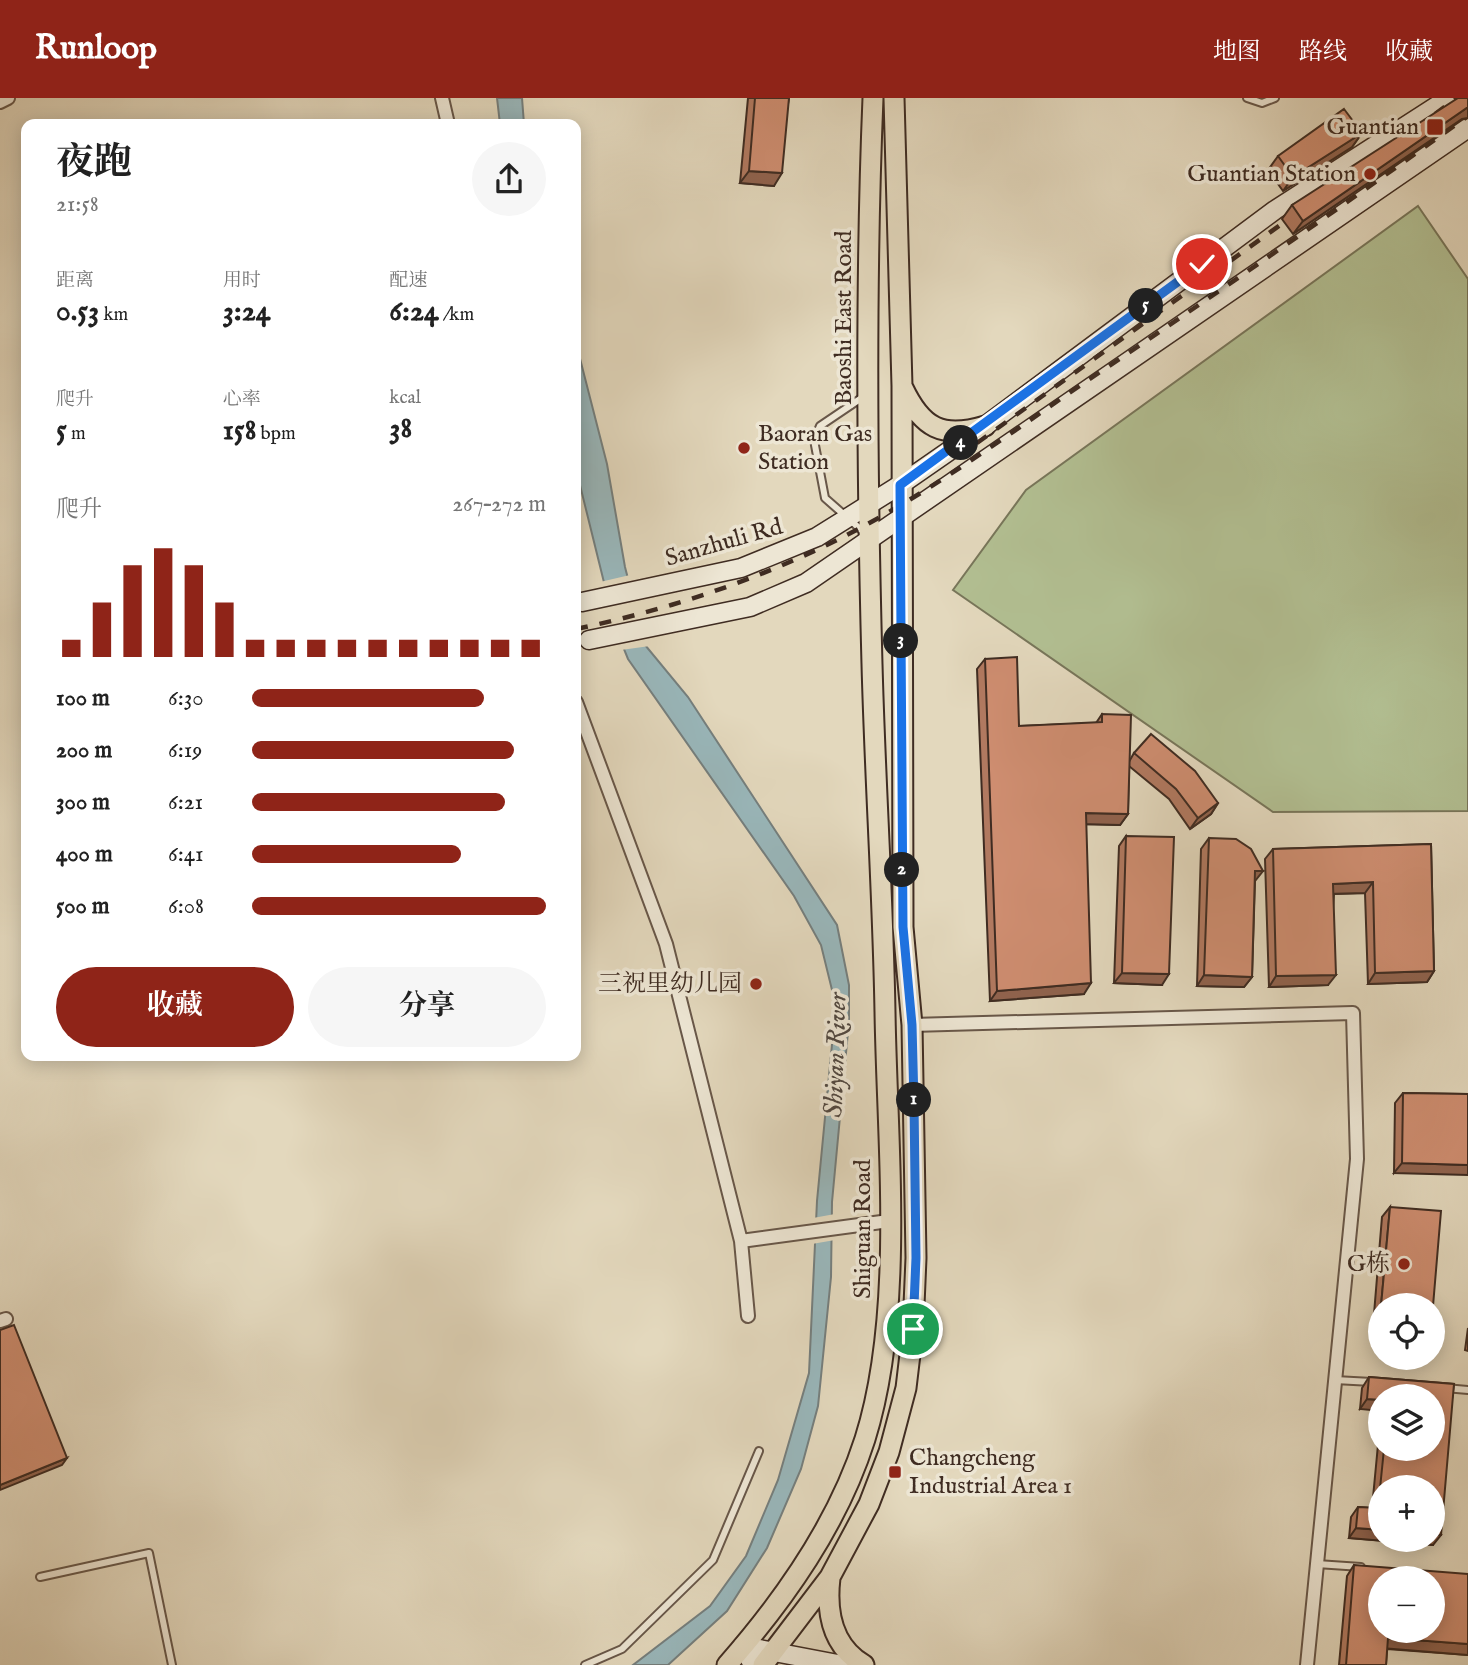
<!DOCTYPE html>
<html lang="zh">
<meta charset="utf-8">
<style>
body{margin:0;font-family:"IM FELL English","Noto Serif SC",serif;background:#f6f6f6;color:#222;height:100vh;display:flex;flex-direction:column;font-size:26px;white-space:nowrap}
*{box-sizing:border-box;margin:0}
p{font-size:23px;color:#767676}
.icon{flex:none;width:38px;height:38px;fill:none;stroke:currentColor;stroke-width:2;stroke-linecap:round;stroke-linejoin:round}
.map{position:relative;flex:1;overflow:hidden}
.drawer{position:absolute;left:21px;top:21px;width:560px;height:942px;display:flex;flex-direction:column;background:#fff;border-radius:14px;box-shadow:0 4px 18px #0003}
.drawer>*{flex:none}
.buttons{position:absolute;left:1368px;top:1195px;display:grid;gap:14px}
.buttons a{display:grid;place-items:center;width:77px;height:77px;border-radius:50%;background:#fff;box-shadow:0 4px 18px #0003;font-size:35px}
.pin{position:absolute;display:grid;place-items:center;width:60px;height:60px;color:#fff;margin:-30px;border:4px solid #fff;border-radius:50%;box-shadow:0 2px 7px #0007}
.km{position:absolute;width:35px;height:35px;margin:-18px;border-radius:50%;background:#222;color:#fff;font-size:19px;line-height:35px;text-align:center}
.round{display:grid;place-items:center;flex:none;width:74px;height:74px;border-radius:37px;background:#f6f6f6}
.head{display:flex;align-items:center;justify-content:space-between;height:119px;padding:0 35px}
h1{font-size:38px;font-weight:700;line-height:52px}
.figures{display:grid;grid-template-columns:repeat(3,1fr);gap:10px;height:119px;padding:7px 35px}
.figures div{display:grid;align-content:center}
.figures b{font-size:30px;font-weight:700}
.figures small{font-size:19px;font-weight:400}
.figures p{font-size:19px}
.chart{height:196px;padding:14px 35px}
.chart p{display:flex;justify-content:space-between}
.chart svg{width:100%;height:126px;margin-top:7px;stroke:#8f2418;stroke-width:6}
.action{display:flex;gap:14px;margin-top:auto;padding:14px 35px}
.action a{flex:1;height:80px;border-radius:42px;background:#8f2418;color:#fff;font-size:28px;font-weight:700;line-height:80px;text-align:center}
.action a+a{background:#f6f6f6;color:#222}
ul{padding:0 35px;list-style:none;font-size:23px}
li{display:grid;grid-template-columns:112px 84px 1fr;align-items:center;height:52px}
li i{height:18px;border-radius:9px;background:#8f2418}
header{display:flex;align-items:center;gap:42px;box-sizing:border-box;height:98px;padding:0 35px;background:#8f2418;color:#fff}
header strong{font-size:33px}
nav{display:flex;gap:38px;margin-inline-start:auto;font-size:24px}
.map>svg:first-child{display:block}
.green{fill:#b2bf92;stroke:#78765a;stroke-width:2}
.water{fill:#99b7bb;stroke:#757f7e;stroke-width:2}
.pier{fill:#e3d8bd}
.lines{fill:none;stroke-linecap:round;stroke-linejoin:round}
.lane-casing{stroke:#685749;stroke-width:10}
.street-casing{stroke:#685749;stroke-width:16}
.secondary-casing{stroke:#3f2c22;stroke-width:21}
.primary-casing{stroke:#3f2c22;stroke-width:23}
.lane{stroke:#ede6d4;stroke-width:6}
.street{stroke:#ede6d4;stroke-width:12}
.secondary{stroke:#ede6d4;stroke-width:18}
.primary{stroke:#e3d8bd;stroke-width:19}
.rail{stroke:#3f2c22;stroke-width:4.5;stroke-dasharray:12 12;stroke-linecap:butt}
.wall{fill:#b17960;stroke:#3f2c22;stroke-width:2}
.shaded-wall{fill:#90634e;stroke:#3f2c22;stroke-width:2}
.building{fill:#ce8d70;stroke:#3f2c22;stroke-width:2;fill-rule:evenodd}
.route-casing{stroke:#fff;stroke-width:14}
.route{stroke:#1a73e8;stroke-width:9}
.poi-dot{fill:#8f2418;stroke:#ede6d4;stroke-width:2.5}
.labels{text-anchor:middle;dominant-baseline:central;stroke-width:7;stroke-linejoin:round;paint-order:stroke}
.poi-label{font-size:24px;fill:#3f2c22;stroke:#ede6d4;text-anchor:end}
.street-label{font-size:24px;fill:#3f2c22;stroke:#ede6d4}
.water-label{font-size:26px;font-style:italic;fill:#514841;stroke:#ede6d4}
</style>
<header>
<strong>Runloop</strong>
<nav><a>地图</a><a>路线</a><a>收藏</a></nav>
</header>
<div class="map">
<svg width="1468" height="1567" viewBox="0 0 1468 1567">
<rect width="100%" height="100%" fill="#e3d8bd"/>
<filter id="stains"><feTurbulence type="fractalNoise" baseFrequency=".00286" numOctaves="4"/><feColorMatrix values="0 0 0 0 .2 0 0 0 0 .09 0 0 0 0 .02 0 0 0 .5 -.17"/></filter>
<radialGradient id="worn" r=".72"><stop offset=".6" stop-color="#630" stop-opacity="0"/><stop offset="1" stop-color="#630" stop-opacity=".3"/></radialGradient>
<path class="green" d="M1418 108 1468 181V713L1273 714 953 492 1026 392Z"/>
<path class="water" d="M497 0H522L524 26H500Z
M576 245 607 366 625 469 645 547 688 599 837 827 849 887V923L832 1104 831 1179 818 1308 801 1371 767 1450 727 1513 668 1567H633L710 1508 746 1458 778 1382 809 1275 817 1103 833 936V896L821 847 794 798 628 561 615 529 576 371Z"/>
<path class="pier" d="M630 477 650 548 621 552 600 484Z
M835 1116V1142L812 1146 813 1120Z"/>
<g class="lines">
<defs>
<path id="lane" d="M1247 0 1262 5 1275 0
M863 299 820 328 814 342 825 400 866 436
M1335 1282 1372 1284
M1445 1290 1468 1292
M1317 1466 1361 1469
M40 1479 149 1455 172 1567
M585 1567 622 1551 713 1462 759 1353"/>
<path id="street" d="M442 0 448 26
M0 4 8 0
M576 604 666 846 741 1143 748 1218
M912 927 1353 915 1357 1061 1307 1567
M741 1143 889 1123
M0 1223 6 1221"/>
<path id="secondary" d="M582 504 741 470 817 439 900 387 985 328 1275 112 1449 0
M589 542 750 509 806 485 1468 30
M743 1548 843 1567
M743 1548 753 1567"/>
<path id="primary" d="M903 290C922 330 942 341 985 328
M830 1480C826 1514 832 1548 864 1567
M727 1567C785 1501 838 1426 865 1341 905 1214 887 1046 885 914 883 798 875 682 872 566 867 378 865 189 873 0
M763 1567 830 1479 869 1406 889 1354 906 1290 913 1231 916 1160 912 927 903 829 902 288 894 0"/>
</defs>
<use href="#lane" class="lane-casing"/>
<use href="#street" class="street-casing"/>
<use href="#secondary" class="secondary-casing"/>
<use href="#primary" class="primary-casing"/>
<use href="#lane" class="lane"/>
<use href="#street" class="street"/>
<use href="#secondary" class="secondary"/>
<use href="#primary" class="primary"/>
<path class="rail" d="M1435 16 1457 0
M977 345 1301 112
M576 531C676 510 773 477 864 428 947 383 1024 325 1103 272 1226 189 1347 105 1468 18"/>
</g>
<path class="wall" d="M748 0H789L774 88 740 85Z
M1462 21 1293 136 1282 121 1292 107Z
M1362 35 1352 49 1283 93 1268 72 1278 58Z
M985 561 1019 628 1096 625 1102 616 1130 662 1134 655 1218 705 1211 716 1190 731 1169 701 1129 668 1128 716 1120 727 1086 726 1084 896 990 903 977 571Z
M1126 738 1162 887 1114 885 1119 748Z
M1209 740 1255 783 1252 879 1244 889 1197 888 1201 751Z
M1431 746 1434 873 1427 884 1368 886 1365 795 1334 796 1328 887 1269 889 1265 761 1273 751Z
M1403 995 1468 996 1394 1075 1395 1005Z
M1390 1109 1381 1208V1228H1373L1382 1119Z
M1468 1230V1253L1465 1252Z
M1369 1279 1454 1286 1433 1447 1349 1440 1351 1419 1358 1409 1372 1410 1381 1315V1351H1433V1298H1381L1360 1311 1362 1290Z
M1354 1467 1468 1557 1387 1551 1386 1567H1339L1347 1478Z"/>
<path class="shaded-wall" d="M1468 9V20L1462 21 1293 136 1303 123Z
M1362 35 1352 49 1283 93 1293 79Z
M749 73 782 75 774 88 740 85Z
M1218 705 1211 716 1190 731 1198 720Z
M1086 715 1128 716 1120 727 1079 726Z
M1255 773H1263L1255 783H1248Z
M1373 784 1365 795 1326 796 1333 786Z
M1434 873 1427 884 1368 886 1375 875Z
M1122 875 1169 876 1162 887 1114 885Z
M1204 877 1252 879 1244 889 1197 888Z
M1336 877 1328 887 1269 889 1276 878Z
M1091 885 1084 896 990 903 997 893Z
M1402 1065 1468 1067V1077L1394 1075Z
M1380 1217 1381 1228H1373Z
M1367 1301 1381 1302V1313L1360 1311Z
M67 1360 62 1367 0 1392V1387Z
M1356 1430 1381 1432V1442H1433V1436L1441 1437 1433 1447 1349 1440Z
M1388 1540 1468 1546V1557L1381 1550Z"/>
<path class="building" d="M755 0H789L782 75 749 73Z
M1458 0H1468V9L1303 123 1292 107Z
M1344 11 1362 35 1293 79 1278 58Z
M1017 559 1019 628 1102 624V616L1131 617 1128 716 1086 715 1091 885 997 893 985 561Z
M1151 636 1195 673 1218 705 1198 720 1176 691 1134 655Z
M1126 738 1174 739 1169 876 1122 875Z
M1209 740 1236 741 1251 751 1263 773H1255L1252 879 1204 877Z
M1431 746 1434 873 1375 875 1373 784 1333 786 1336 877 1276 878 1273 751Z
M1403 995 1468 996V1067L1402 1065Z
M1390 1109 1441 1113 1433 1208H1381Z
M14 1227 67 1360 0 1387V1232Z
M1369 1279 1454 1286 1441 1437 1433 1436V1390H1381V1432L1356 1430 1358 1409 1378 1410 1384 1351H1433V1298H1381V1302L1367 1301Z
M1354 1467 1468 1476V1546L1388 1540 1386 1567H1346ZM1381 1480H1433V1533H1381Z"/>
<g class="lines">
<defs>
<path id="route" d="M913 1231 916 1160 914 1005 912 927 903 829 900 387 1202 166"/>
</defs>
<use href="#route" class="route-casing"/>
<use href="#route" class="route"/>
</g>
<g class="poi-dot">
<rect x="1426" y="20" width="18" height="18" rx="3.5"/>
<circle cx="1370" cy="76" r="7"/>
<circle cx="744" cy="350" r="7"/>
<circle cx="756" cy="886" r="7"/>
<circle cx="1404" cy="1166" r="7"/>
<rect x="888" y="1367" width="14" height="14" rx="3.5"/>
</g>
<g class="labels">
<g class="poi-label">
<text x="1419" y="29">Guantian</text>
<text x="1356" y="76">Guantian Station</text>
<text x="758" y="336" text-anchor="start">Baoran Gas<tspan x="758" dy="28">Station</tspan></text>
<text x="742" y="886">三祝里幼儿园</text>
<text x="1390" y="1166">G栋</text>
<text x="909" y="1360" text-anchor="start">Changcheng<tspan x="909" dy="28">Industrial Area 1</tspan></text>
</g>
<g class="street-label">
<text transform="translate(844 220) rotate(-90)">Baoshi East Road</text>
<text transform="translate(724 445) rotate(-16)">Sanzhuli Rd</text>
<text transform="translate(863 1131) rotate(-90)">Shiguan Road</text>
</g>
<g class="water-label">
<text transform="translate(836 957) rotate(-88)">Shiyan River</text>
</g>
</g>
<rect width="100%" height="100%" filter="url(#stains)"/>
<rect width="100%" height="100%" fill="url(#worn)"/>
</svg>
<div class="buttons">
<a><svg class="icon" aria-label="locate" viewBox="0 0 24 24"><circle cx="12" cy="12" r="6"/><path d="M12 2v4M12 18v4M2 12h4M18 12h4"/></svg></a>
<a><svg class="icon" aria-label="layers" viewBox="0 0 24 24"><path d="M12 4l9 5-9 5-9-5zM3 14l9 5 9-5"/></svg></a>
<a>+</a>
<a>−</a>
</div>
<div class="pin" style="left:913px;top:1231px;background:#1e9e55"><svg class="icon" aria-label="arrive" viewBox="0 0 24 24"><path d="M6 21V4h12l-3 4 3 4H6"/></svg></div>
<div class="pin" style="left:1202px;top:166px;background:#d93025"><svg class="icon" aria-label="check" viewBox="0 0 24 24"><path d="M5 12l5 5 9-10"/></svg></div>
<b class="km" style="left:914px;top:1002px">1</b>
<b class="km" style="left:902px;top:772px">2</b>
<b class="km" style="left:901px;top:543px">3</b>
<b class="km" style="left:961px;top:345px">4</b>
<b class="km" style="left:1146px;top:208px">5</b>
<section class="drawer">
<div class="head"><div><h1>夜跑</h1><p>21:58</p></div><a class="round"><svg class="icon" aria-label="share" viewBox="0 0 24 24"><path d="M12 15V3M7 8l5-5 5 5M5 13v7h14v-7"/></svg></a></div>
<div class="figures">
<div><p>距离</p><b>0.53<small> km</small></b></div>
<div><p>用时</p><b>3:24</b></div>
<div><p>配速</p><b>6:24<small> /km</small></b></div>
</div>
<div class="figures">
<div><p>爬升</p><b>5<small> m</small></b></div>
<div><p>心率</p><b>158<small> bpm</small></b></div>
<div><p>kcal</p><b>38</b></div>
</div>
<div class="chart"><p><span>爬升</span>267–272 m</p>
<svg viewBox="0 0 160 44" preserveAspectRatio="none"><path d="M5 44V38M15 44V25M25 44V12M35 44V6M45 44V12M55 44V25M65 44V38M75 44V38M85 44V38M95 44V38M105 44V38M115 44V38M125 44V38M135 44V38M145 44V38M155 44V38"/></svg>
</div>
<ul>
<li><b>100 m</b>6:30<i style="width:79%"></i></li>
<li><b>200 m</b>6:19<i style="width:89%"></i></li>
<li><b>300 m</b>6:21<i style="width:86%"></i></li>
<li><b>400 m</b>6:41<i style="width:71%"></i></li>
<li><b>500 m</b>6:08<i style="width:100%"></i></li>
</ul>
<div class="action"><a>收藏</a><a>分享</a></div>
</section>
</div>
